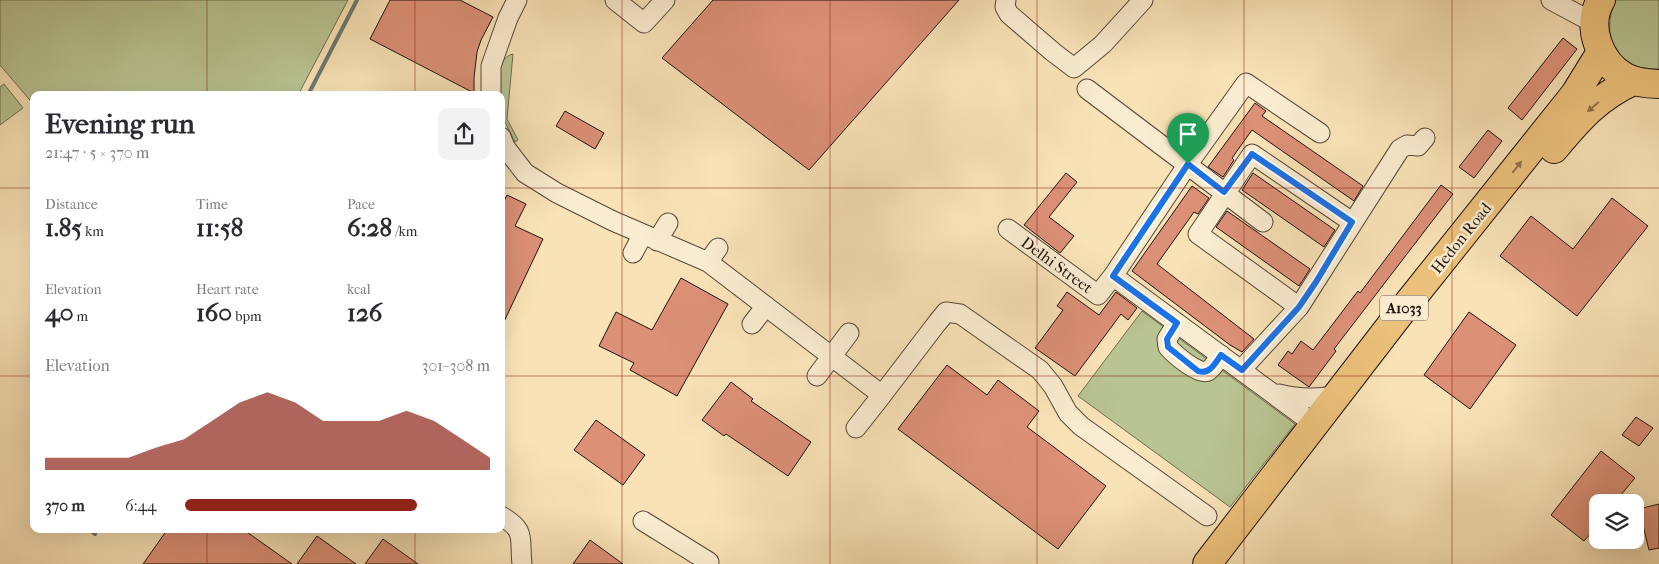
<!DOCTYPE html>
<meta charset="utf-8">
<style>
body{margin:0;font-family:"IM FELL French Canon",serif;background:#f2f2f3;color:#2b2b33;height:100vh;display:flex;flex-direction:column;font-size:19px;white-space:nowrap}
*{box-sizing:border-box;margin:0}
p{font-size:16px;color:#7c7c81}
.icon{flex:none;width:28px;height:28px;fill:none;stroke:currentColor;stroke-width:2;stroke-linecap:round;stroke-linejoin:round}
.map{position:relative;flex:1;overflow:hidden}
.panel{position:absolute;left:30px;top:91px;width:475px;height:442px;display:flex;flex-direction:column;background:#fff;border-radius:10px;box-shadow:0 5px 20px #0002}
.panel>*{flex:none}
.tools{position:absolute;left:1589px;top:494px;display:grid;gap:10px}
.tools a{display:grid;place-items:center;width:55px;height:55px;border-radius:10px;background:#fff;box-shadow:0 5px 20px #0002;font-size:25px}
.pin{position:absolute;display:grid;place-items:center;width:42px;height:42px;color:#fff;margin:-51px -21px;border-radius:50% 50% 50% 0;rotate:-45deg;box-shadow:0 0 5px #0007}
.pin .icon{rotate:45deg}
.round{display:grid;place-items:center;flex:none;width:52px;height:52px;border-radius:10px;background:#f2f2f3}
.overview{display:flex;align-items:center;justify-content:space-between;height:85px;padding:0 15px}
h1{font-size:28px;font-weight:700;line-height:38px}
.metrics{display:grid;grid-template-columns:repeat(3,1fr);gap:8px;height:85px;padding:5px 15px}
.metrics div{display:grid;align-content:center}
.metrics b{font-size:25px;font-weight:700}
.metrics small{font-size:14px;font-weight:400}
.metrics p{font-size:14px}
.chart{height:140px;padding:10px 15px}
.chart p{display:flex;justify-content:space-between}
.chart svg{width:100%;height:90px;margin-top:5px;fill:#8f2418;opacity:.7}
ul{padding:0 15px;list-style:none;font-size:16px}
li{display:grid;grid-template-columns:80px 60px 1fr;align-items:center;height:38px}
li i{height:12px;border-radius:6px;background:#8f2418}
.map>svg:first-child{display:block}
.green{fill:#b8c492;stroke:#6c6c50}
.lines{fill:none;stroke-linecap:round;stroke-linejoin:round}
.stream{stroke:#6c7971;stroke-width:4}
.building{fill:#dc9076;stroke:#1f130d}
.minor-casing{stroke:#554737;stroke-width:21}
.highway-casing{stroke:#1f130d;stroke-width:30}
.minor{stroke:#faecd0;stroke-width:19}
.highway{stroke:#ecc17b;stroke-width:28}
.oneway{fill:#90734a}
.route-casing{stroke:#fff;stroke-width:10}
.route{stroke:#1a73e8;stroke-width:6}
.grid{fill:none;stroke:#8f2418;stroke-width:1;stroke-opacity:0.55}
.labels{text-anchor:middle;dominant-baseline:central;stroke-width:5;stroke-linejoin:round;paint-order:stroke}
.shield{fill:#faecd0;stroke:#615448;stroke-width:1}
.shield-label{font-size:15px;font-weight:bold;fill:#1f130d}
.street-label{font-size:16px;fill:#1f130d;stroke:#faecd0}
</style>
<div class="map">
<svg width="1659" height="564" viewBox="0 0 1659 564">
<rect width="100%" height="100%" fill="#f8e2b6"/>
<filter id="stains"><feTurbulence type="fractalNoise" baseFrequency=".004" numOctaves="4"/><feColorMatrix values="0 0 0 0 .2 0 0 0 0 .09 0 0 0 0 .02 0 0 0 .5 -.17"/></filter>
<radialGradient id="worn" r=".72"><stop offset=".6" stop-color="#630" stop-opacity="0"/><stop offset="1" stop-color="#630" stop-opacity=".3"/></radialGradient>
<path class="green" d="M0 0H348L298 95H34V105L0 65Z
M1616 0H1659V69C1617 71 1599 36 1616 0Z
M513 54 507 119 518 140 515 142 503 118 501 95H499C499 81 496 58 513 54Z
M4 84 23 108 0 125V87Z
M1142 311 1295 424 1230 507 1078 396Z"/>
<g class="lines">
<path class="stream" d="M308 95 357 0
M90 530 95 534"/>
</g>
<path class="building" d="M390 0H460L493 17 481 40 477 52 474 78V93L370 39Z
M713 0H959L809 170 662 58Z
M1563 38 1577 49 1522 120 1508 108Z
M1255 103 1266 111 1262 116 1363 186 1354 201 1252 130 1232 158 1234 160 1223 177 1208 167Z
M565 111 604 133 595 149 556 126Z
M1488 130 1502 141 1474 178 1459 167Z
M1066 173 1077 182 1049 217 1074 236 1060 253 1024 225Z
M1253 173 1335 230 1324 247 1242 190Z
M1441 185 1453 194 1334 349 1336 351 1309 387 1278 365 1288 351 1292 354 1301 341 1313 350 1358 291 1360 293Z
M1192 186 1209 198 1198 214 1194 212 1157 264 1254 339 1242 352 1230 345 1132 271Z
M507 195 526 204 515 226 543 239 501 328V207Z
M1612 198 1648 226 1577 316 1500 256 1531 216 1573 249Z
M1227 211 1310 269 1299 286 1216 227Z
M681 278 728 304 677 396 630 370 634 363 599 346 616 312 652 330Z
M1067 292 1099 315 1116 292 1137 308 1128 320 1121 314 1075 376 1035 348 1063 310 1057 306Z
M1469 312 1516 345 1470 409 1424 375Z
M947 365 987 395 998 380 1039 411 1027 427 1106 486 1058 549 898 429Z
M731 382 753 399 751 401 811 442 788 476 726 434 724 436 702 420Z
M1636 417 1653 428 1639 446 1622 435Z
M596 420 645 455 623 485 574 450Z
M1601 451 1635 478 1615 502H1598V525L1584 541 1551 515Z
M1659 504V548L1649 550 1639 509Z
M167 530H244L292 564H143Z
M317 536 356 564H297Z
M383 539 418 564H365Z
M590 540 623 564H573Z"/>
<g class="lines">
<defs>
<path id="minor" d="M615 0 644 23 665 0
M1006 0 1005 7 1009 14 1053 52 1074 68 1103 44 1143 0
M1551 0 1594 23
M1087 89 1263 222
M491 95V66L508 18 517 0
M501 137 505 147 525 173 557 193 613 221 708 262 882 395 856 428
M1008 229 1098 295 1113 276 1314 424
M657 241 668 223
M633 253 643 234
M708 262 718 248
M1113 276 1188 164 1246 83 1320 133
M1299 307 1198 234 1252 154 1352 222
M1177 323 1167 339 1168 347C1174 354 1199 376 1208 371 1213 368 1217 360 1221 355
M752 324 766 306
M1241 370 1299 307 1400 149 1407 145 1418 146 1425 138
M817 376 849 333
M1279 394C1299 399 1316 400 1337 395
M882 395 937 323 946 312 960 314 1040 370 1053 386 1068 413 1081 426 1207 516
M501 516C527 531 519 538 522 564
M643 521 709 562 708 564"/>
<path id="highway" d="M1601 0C1585 26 1600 63 1625 77 1634 82 1649 84 1659 84
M1554 149C1579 119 1598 97 1633 81
M1207 564 1401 312 1575 94 1601 52"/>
</defs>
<use href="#minor" class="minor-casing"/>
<use href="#highway" class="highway-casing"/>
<use href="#minor" class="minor"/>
<use href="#highway" class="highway"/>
</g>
<defs><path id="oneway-solid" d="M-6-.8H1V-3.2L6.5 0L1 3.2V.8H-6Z" transform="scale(1.25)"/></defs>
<g class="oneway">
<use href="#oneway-solid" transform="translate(1593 107) rotate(139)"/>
<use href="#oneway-solid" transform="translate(1517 167) rotate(-52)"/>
</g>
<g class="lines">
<defs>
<path id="route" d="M1252 154 1352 222 1316 282 1299 307 1242 370 1221 355C1215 364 1209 375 1198 371L1168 347 1167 339 1177 323 1113 276 1188 164 1224 192Z"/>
</defs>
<use href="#route" class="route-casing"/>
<use href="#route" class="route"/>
</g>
<path class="grid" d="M207 0V95M415 0V95M622 0V564M830 0V564M1037 0V564M1244 0V564M1452 0V564M0 188H34M501 188H1659M0 376H34M501 376H1659M207 530V564M415 530V564"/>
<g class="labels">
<rect class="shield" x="1380" y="295.5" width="48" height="25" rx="4"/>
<g class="shield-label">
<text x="1404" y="308">A1033</text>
</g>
<g class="street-label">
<text transform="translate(1461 238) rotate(-51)">Hedon Road</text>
<text transform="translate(1057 265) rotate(36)">Delhi Street</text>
</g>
</g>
<rect width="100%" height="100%" filter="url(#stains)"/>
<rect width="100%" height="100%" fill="url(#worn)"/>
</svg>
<div class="tools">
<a><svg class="icon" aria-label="layers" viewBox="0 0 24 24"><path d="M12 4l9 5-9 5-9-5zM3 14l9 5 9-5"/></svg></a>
</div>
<div class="pin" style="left:1188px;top:164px;background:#1e9e55"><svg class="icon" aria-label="arrive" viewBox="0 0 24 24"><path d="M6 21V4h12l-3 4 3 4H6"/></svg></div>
<section class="panel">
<div class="overview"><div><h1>Evening run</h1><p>21:47 · 5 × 370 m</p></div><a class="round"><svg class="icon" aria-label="share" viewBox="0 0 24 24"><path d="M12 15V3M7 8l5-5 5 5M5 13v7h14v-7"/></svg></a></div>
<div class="metrics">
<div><p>Distance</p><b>1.85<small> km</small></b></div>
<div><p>Time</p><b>11:58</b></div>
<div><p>Pace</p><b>6:28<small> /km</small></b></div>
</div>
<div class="metrics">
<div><p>Elevation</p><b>40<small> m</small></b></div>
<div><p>Heart rate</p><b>160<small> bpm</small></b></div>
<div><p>kcal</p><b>126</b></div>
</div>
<div class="chart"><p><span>Elevation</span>301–308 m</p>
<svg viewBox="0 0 160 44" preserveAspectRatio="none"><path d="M0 44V38L10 38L20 38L30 38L40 33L50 29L60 20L70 11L80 6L90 11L100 20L110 20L120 20L130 15L140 20L150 29L160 38V44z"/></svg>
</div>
<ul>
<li><b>370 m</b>6:44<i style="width:76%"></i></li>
</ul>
</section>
</div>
